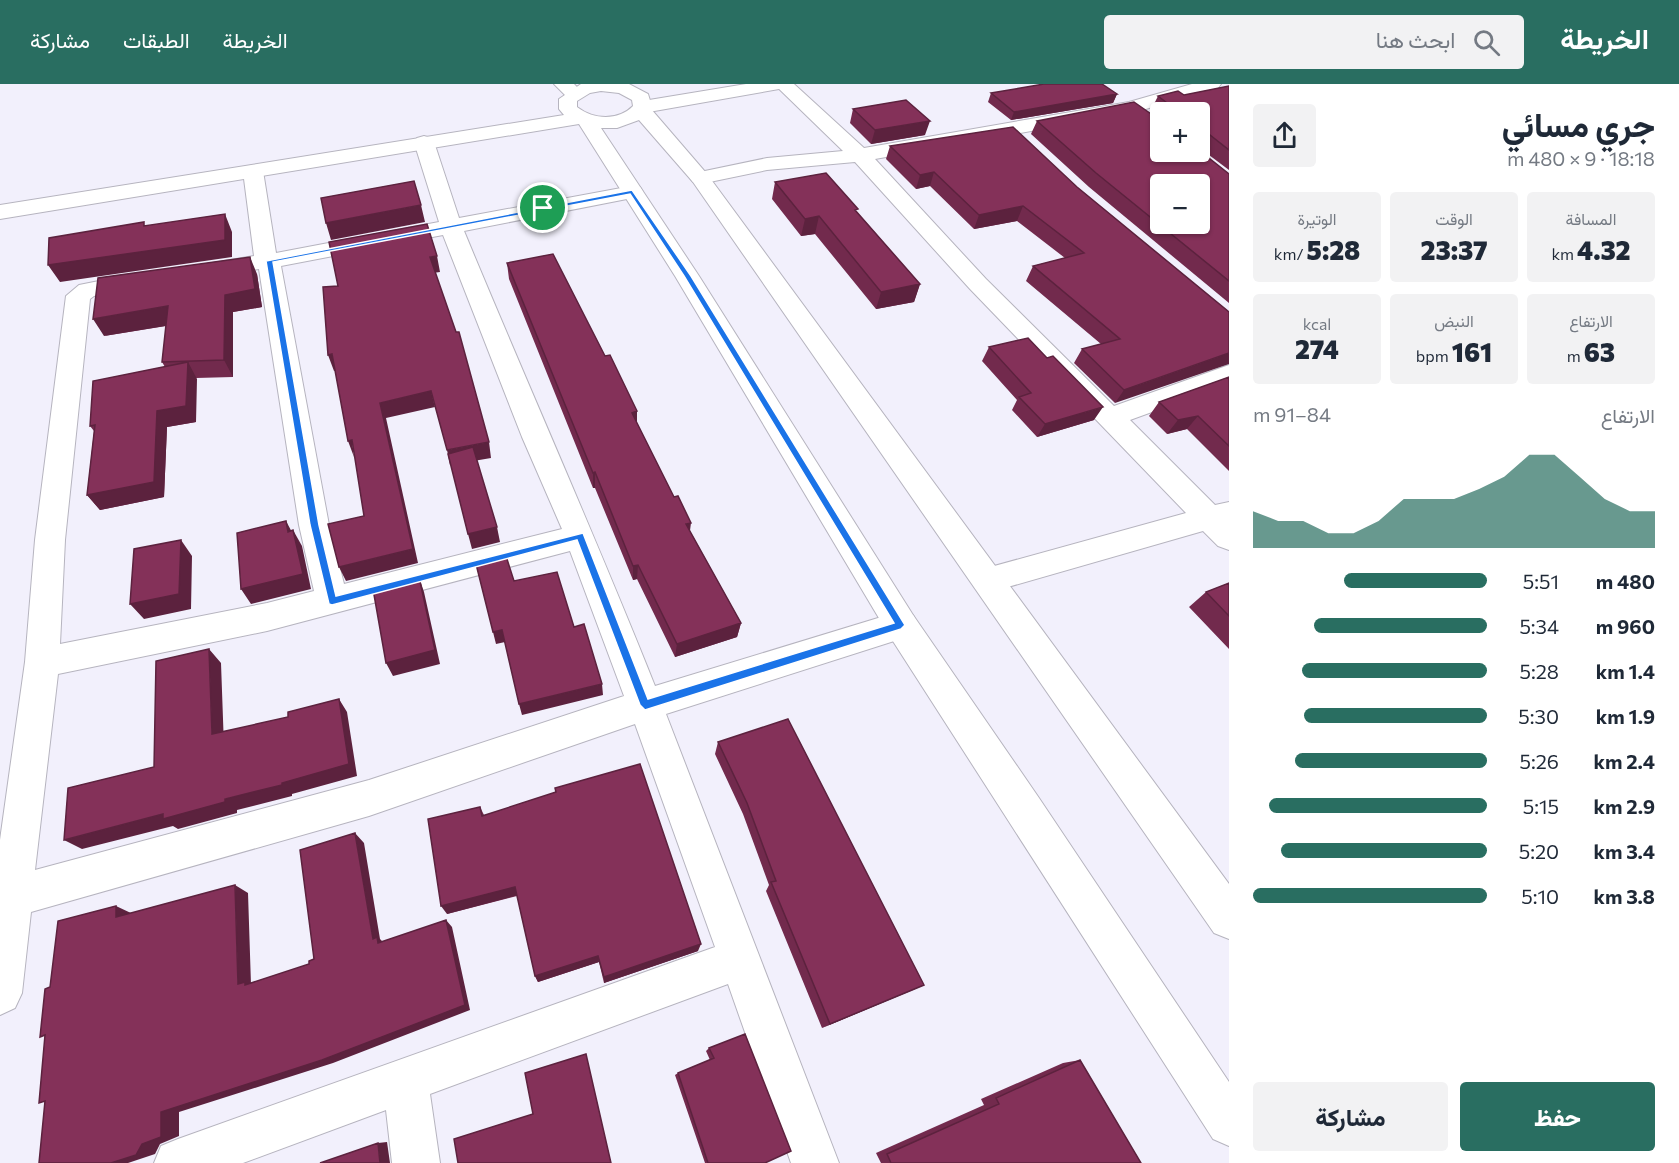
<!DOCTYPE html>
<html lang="ar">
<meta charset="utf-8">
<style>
body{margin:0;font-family:Commissioner,Vazirmatn,sans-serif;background:#f2f2f3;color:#1f2937;direction:rtl;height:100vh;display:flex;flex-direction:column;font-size:22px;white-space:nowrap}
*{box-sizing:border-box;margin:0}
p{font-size:20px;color:#747a83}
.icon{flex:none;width:33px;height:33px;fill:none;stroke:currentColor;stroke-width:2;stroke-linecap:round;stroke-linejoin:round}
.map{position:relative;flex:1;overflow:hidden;direction:ltr}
.sheet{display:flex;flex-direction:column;background:#fff;width:450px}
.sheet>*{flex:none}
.buttons{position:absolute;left:1150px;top:18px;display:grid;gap:12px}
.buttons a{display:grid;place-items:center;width:60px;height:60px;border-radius:6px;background:#fff;box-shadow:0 2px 4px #0004;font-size:30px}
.pin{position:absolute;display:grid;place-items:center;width:51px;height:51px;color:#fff;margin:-26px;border:3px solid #fff;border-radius:50%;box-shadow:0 2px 6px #0007}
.round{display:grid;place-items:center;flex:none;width:63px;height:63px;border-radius:6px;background:#f2f2f3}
.overview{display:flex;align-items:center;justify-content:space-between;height:102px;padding:0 24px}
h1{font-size:33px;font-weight:800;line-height:45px}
.stats{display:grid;grid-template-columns:repeat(3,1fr);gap:9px;height:102px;padding:6px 24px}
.stats div{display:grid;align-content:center;border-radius:6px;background:#f2f2f3;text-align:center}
.stats b{font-size:26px;font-weight:800}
.stats small{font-size:16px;font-weight:400}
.stats p{font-size:16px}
.chart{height:168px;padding:12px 24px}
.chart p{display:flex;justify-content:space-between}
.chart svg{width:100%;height:108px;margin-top:6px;fill:#296e61;opacity:.7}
.action{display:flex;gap:12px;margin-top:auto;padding:12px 24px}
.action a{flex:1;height:69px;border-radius:6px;background:#296e61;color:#fff;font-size:24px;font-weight:800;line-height:69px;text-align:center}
.action a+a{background:#f2f2f3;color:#1f2937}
ul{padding:0 24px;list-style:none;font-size:20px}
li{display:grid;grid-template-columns:96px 72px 1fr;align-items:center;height:45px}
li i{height:15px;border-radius:8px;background:#296e61}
header{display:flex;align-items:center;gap:36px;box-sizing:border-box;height:84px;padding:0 30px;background:#296e61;color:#fff}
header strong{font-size:28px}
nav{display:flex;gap:33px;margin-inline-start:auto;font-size:21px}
.search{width:420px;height:54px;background:#f2f2f3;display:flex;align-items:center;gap:15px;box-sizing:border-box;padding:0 21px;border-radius:6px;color:#747a83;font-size:22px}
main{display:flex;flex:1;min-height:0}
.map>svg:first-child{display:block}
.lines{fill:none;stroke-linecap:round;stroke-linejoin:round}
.minor-casing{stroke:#b6b4bf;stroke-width:2}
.tertiary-casing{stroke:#b6b4bf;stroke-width:2}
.secondary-casing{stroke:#b6b4bf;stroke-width:2}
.minor{fill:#fff;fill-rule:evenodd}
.tertiary{fill:#fff;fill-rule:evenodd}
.secondary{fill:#fff;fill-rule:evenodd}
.wall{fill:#722a4d}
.shaded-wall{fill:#5c223e}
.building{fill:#843159;stroke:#5c223e;stroke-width:1.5;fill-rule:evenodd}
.route{fill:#1a73e8;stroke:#fff;stroke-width:1.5;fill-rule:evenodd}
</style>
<header>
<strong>الخريطة</strong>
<div class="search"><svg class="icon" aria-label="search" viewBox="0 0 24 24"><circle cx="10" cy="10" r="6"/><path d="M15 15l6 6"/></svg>ابحث هنا</div>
<nav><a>الخريطة</a><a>الطبقات</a><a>مشاركة</a></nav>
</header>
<main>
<section class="sheet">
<div class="overview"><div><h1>جري مسائي</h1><p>18:18 · 9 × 480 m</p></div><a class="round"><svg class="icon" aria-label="share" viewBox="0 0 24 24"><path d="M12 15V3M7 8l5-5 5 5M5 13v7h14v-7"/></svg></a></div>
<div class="stats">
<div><p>المسافة</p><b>4.32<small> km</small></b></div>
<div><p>الوقت</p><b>23:37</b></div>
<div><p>الوتيرة</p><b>5:28<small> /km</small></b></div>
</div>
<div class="stats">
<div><p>الارتفاع</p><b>63<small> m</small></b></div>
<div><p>النبض</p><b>161<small> bpm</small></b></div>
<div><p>kcal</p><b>274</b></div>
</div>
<div class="chart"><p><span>الارتفاع</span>84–91 m</p>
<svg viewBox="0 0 160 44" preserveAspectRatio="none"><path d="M0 44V29L10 33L20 33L30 38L40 38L50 33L60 24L70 24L80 24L90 20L100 15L110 6L120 6L130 15L140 24L150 29L160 29V44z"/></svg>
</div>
<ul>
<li><b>480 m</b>5:51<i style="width:61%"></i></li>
<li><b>960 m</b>5:34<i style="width:74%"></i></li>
<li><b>1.4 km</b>5:28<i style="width:79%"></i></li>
<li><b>1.9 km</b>5:30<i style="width:78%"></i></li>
<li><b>2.4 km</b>5:26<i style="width:82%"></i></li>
<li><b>2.9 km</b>5:15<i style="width:93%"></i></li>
<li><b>3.4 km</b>5:20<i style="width:88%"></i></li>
<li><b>3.8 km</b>5:10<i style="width:100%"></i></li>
</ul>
<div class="action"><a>حفظ</a><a>مشاركة</a></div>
</section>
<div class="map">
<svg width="1229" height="1079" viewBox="0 0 1229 1079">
<rect width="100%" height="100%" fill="#f2f0fc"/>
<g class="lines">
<defs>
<path id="minor" d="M554 0H574L583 9 581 13H567Z
M774 0H794L864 64 1129 18 1192 0H1221L1218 4 1132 29 875 75 986 195 1114 322 1229 281V300L1130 336 1215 421 1229 418V466L1218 462 1203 447 987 509 976 505 971 496 976 487 1186 429 970 205 855 78 767 86 700 100 693 98 690 94 693 90 700 88 767 74 843 67Z
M424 52 431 54 434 58 459 134 632 102 640 103 643 108 640 113 632 114 464 147C527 299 594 449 655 602L901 527 913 531 918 541 913 551 666 630 839 1079H791L728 900 430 1010 440 1079H392L386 1026 243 1079H154L161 1062 178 1055 715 863 635 640 369 732 31 828 22 909 15 924 0 931V756L25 578 35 456 66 212 79 201 139 189 147 191 151 196 147 201 94 212 90 215 65 456 60 560 267 519 314 507 299 441 259 185 208 193 200 191 196 186 200 181 254 172 243 87 246 83 253 81 260 83 263 87 276 169 439 138 414 58 417 54ZM443 151 522 353 562 445 344 500 329 441 281 182ZM570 467 624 612 369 696 35 786 58 590 267 547Z"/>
<path id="tertiary" d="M746 0H788L785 4 779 5 643 29 636 27 634 23 636 19 643 17Z"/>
<path id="secondary" d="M581 0H629L648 10 652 23 651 25 707 90 1229 800V855L1214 849 693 98 639 36 617 44H601L699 192 913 531 1039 714 1229 998V1062L1213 1055 889 551 675 192 579 40 0 135V121L564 31 559 25V15ZM601 7 619 9 632 16 633 22C618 37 594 36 577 23V17L590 9Z"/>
</defs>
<use href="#minor" class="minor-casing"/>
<use href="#tertiary" class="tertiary-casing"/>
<use href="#secondary" class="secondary-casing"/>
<use href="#minor" class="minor"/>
<use href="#tertiary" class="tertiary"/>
<use href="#secondary" class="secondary"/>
</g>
<path class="wall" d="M1229 2V86L1201 65H1200V28H1161V34L1151 26 1158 12 1184 11Z
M991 9 1117 10 1113 19 1011 36 988 18Z
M853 25 925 51 871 60 850 39Z
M1037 37 1229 90V219L1089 103 1031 50Z
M890 62 1077 103 1229 228 1115 319 1074 279 1082 265 1101 260 1026 197 1033 182 1065 174 1017 137 974 145 930 102 916 105 886 75Z
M775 98 857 128 920 200 914 218 876 225 815 150 801 152 772 115Z
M507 179 605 272 637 327V339L690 447 741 539 737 553 675 573 637 495 633 496 595 404H593L509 195Z
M257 190 262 223 233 228V293L196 294V338L167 343 164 413 100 426 87 411 94 347 90 342 165 283 162 278 166 242 104 252Z
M989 263 1094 336 1037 353 1012 326 1017 316 982 277Z
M1229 293V387L1187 345 1167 350 1149 332 1159 318Z
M1229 499V565L1189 523 1206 508Z
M718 658 924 901 822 944 766 807 769 801 743 730 715 670Z
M480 723 484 731 698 867 604 899 599 878 538 898 535 892 517 812 447 830Z
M709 964 765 1079H705L675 991 678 989 710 976 706 967Z
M1080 976 1141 1079H881L876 1069 984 1021 981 1015 1063 979Z"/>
<path class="shaded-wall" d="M1117 10 1113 19 1011 36 1014 28Z
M930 37 925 51 871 60 875 46Z
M934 88 930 102 916 105 920 91Z
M421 121 425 138 331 156 326 139Z
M1023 122 1017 137 974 145 979 131Z
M225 130 232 148V173L60 198 48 181Z
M819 132 815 150 801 152 805 135Z
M437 172 440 188 433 189 430 173Z
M250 173 257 190 262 223 233 228V293L224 276 225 211Z
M920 200 914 218 876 225 881 208Z
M168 222 177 240 104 252 93 235Z
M1229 269V280L1115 319 1124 306Z
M332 270 338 286 334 287 328 271Z
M188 278 197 295 196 338 167 343 164 413 100 426 87 411 157 327Z
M431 307 435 323 386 334 418 479 346 497 339 483 413 465 380 319Z
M1103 323 1094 336 1037 353 1045 340Z
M637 327V343L632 329Z
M1198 332 1187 345 1167 350 1178 336Z
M352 356 354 373 348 357Z
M489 358 491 374 450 381 447 366Z
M595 388V404H593V389Z
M286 437 294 452 293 446 302 462 311 505 251 520 241 505 288 448Z
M691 439 689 454 686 440Z
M497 443 500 458 472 465 468 450Z
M181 456 192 472 191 525 144 535 130 520Z
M638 481 637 495 633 496V482Z
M419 493 424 508 440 580 393 592 386 579Z
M741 539 737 553 675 573 677 560Z
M502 546 505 558 496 560 493 548Z
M209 565 221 579 224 663 212 650Z
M602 600 603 611 522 631 519 620Z
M339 615 347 628 357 692 292 710V712L237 726V729L178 745 173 742 82 765 64 756 163 730 225 715 282 699Z
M355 749 364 759 380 855 385 860 386 866 373 855Z
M235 801 248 809 251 901 238 900Z
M515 803 518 811 447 830 441 822Z
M116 822 133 830 116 833Z
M446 836 452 843 470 926 333 979 179 1028V1052L160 1060 155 1070 128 1079H111L142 1060 161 1028Z
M701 860 698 867 604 899V893Z
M598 872 599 878 538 898 535 892Z
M924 901 913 906 822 944 830 940Z
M387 1058 390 1079H380L378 1059Z"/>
<path class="building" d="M1044 0H1102L1117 10 1014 28 991 9Z
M1229 2V66L1210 51 1200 52V28H1170L1171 22 1158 12 1178 7 1184 11Z
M906 16 930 37 875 46 853 25Z
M1134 18 1161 37V68L1200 67 1229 90V197L1096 89 1037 37ZM1161 100H1200V140H1161Z
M1013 43 1077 103 1229 228V269L1124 306 1082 265 1120 255 1033 182 1084 169 1023 122 979 131 934 88 920 91 890 62Z
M826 89 858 125 855 126 920 200 881 208 819 132 805 135 775 98Z
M414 97 421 121 326 139 321 114Z
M225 130V156L48 181 49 154 144 138V142Z
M427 140 437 172 430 173 456 248H459L489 358 447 366 431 307 380 319 413 465 339 483 328 440 364 432 352 356 348 357 332 270 328 271 323 203 338 202 329 158Z
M553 170 605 272 610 271 637 327 632 329 674 413 678 412 691 439 686 440 741 539 677 560 638 481 633 482 595 388 593 389 507 179Z
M250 173 255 205 225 211 224 276 162 278 168 222 93 235 98 194Z
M1028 254 1047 274 1053 272 1103 323 1045 340 1019 313 1031 309 989 263Z
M188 278 186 322 157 327 154 398 87 411 95 341 90 342 93 297Z
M1229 293V362L1198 332 1178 336 1159 318Z
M473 363 497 443 468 450 448 370Z
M286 437 288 448 293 446 303 490 241 505 237 449Z
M181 456 179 510 130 520 134 465Z
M506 472 514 497 557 488 574 543 584 540 602 600 519 620 502 546 493 548 476 480Z
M419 493 435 566 386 579 373 505Z
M1229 499V532L1206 508Z
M209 565 212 650 288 633V628L339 615 349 680 282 699V701L225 715V718L163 735V730L64 756 68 704 154 683 156 577Z
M788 635 924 901 830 940 771 798 776 797 747 719 718 658Z
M640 680 701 860 604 893 598 872 535 892 515 803 441 822 428 735 480 723 482 732 556 708 555 704Z
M355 749 373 855 377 853 378 859 446 836 465 921 322 976 161 1028V1053L142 1060 136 1071 111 1079H39L45 1017 39 1019 45 951 40 953 45 905 50 903 58 837 116 822V833L235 801 238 900 245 898V901L309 880V877L314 875 300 766Z
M745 950 791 1067 765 1079H708L678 989 714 974 709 964Z
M586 970 611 1079H458L454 1055 533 1030 525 989Z
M1080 976 1141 1079H891L887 1070 999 1020 996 1014Z
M378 1059 380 1079H320Z"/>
<path class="route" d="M632 106 691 192 905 541 901 545 645 626 640 621 577 456 332 521 329 520 310 441 266 177ZM630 110 684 192 894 539 648 615 583 449 336 512 319 441 273 178Z"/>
</svg>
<div class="buttons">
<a>+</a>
<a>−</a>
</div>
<div class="pin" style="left:543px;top:124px;background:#1e9e55"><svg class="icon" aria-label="arrive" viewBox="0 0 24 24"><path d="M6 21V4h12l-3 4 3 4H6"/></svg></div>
</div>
</main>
